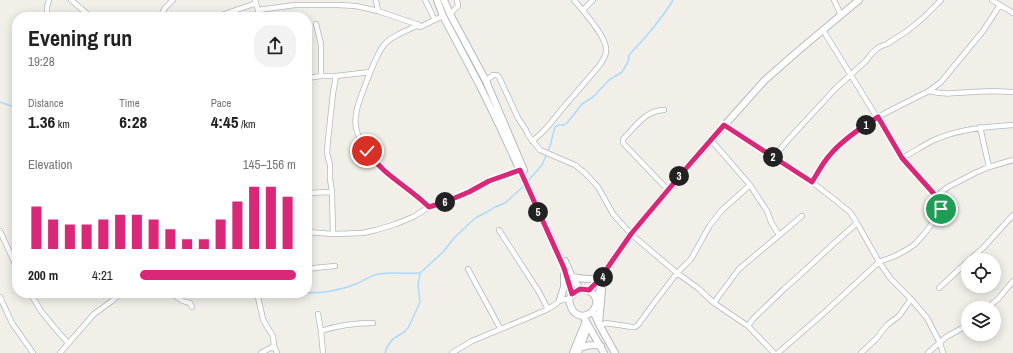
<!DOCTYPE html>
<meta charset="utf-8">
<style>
body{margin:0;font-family:"Archivo Narrow",sans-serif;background:#f2f2f2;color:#222;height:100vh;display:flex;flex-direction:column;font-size:15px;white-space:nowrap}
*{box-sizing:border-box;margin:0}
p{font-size:13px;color:#767676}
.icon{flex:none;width:22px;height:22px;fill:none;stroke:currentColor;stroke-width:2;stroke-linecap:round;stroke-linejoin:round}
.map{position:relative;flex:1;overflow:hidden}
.panel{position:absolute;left:12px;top:12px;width:300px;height:286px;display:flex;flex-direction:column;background:#fff;border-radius:16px;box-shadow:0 2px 10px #0003}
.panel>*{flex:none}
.tools{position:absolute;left:961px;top:253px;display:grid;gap:8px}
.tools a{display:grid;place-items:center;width:40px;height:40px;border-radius:50%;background:#fff;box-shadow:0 2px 10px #0003;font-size:20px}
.pin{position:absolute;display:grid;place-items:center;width:34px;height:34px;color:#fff;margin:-17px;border:2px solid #fff;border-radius:50%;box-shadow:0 1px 4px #0007}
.km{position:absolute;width:20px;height:20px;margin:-10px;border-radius:50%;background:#222;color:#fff;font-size:11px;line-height:20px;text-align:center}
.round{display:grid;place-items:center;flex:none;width:42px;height:42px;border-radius:16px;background:#f2f2f2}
.summary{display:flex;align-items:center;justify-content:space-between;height:68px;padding:0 16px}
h1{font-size:22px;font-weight:700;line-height:30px}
.figures{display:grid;grid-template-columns:repeat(3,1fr);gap:6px;height:68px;padding:4px 16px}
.figures div{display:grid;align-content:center}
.figures b{font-size:17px;font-weight:700}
.figures small{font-size:11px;font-weight:400}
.figures p{font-size:11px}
.chart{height:112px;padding:8px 16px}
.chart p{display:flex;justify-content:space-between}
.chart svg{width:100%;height:72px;margin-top:4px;stroke:#db2777;stroke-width:6}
ul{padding:0 16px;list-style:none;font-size:13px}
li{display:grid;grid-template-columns:64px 48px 1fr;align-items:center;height:30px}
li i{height:10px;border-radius:5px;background:#db2777}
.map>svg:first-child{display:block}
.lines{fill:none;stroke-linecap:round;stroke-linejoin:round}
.stream{stroke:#aadaff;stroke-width:1.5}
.minor-casing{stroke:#b5b8bc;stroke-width:6}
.secondary-casing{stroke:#b6babf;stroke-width:8}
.minor{stroke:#fff;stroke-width:4.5}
.secondary{stroke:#fff;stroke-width:6}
.route-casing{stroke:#fff;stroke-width:8}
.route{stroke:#db2777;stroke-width:5}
</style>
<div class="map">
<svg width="1013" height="353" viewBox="0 0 1013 353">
<rect width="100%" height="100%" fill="#f1efe8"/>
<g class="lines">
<path class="stream" d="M0 102 11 106 17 110
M527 182 542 165 550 146 555 127 559 125H564L567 123 582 104 593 97 609 80 622 72 628 62 629 55C645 38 661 20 673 0
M307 293C323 293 341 290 356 284 364 281 370 275 379 274 392 272 406 274 420 273
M385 353 387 347 393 339 404 332 408 328 416 311 420 302 418 285 420 273 443 252 454 238 472 221 477 217 489 211 495 207 505 203 514 195 525 185"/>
<defs>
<path id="minor" d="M71 0 91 17
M255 0 260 17
M376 0 378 11
M425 0 435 20
M834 0 841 15
M992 0 1013 13
M258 10 295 5H338L356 6 378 11 419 25 420 27 443 16
M583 10 593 0
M450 14 458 6 457 0
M47 17V7L49 0
M160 17 165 8 173 0
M216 17 256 3
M316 24 321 44V76
M419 25C408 30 391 36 384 45 377 53 370 73 366 83 362 94 357 104 356 115 354 126 357 135 363 144 367 151 371 158 377 164 393 180 413 190 429 207
M307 78 321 76H336L370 72
M486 81 493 75H497L499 77 518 118 526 130 528 135 540 150 575 165 585 173 598 187 613 214 631 234 677 273 698 288 714 303 748 326 774 353
M929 91C945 95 956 93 972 92 986 91 999 91 1013 92
M664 110C646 110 635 127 623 139V143L668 190
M724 125 812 182 835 200 850 212 857 223 879 262 891 279 911 299 927 318 940 343 943 353
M980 127 989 167
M711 140 750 185 767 211 771 222 779 235
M532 141C546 131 552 121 562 109 575 94 587 80 599 66 602 61 606 57 606 51 608 38 583 11 574 0
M774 157 787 141 836 88 866 61 871 54 879 47 887 44 907 31 923 18 941 0
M902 158C912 153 922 146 932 141 957 129 985 127 1013 125
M812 182 829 156 837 147 856 131 878 117 901 105 929 91 941 82 983 31 1000 5
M307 193 332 192
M935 195 940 193 948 187 975 173 989 167 1013 160
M499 230 539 292 548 309
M0 231 17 268
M307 232 333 234 363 233 376 230 396 224 413 217 429 207 445 202 469 192 489 181 520 170
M333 234 332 192 330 179V165L327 153 328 140 333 93 336 76
M969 260 983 248 1013 215
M307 269 314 268 335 266
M468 269 500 328
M939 288 968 261
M30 293 41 311 54 327 68 343
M172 293C177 298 183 302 190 303L192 307
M257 293 263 319 266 325 273 336 274 346 277 353
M0 297 12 323 33 353
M714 303 721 293 739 269 802 216
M987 308 998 299 1013 281
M318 314 321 331 323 353
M600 326 606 323 632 327H635L638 325 654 303 677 273 691 259 710 225 722 210 750 185
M748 326 753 319 784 289 801 274 830 247 857 223
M321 331C336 326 357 323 373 323
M60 353 94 314 112 301 121 293
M261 353 274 346
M452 353 472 341 530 317 548 309 556 304 560 300 569 299
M778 353 825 312 879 262 895 256 908 249 915 244 924 234 941 212 940 207 935 195 902 158 823 30
M861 353 876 339 887 325 899 316 911 299
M928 353 946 337 968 325"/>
<path id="secondary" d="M437 0 443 16 480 86 501 129 564 267 572 294
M444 0 450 14 486 81 524 170
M565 261 572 277 580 289
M572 277C582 279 591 280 601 278
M580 289C585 289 590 290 594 295 605 311 573 330 569 299L575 292Z
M589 290 602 278
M560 300 564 287V275
M596 300 608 267 631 234 689 165 765 80 798 51 859 0
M593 311 600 326 615 353
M583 316 604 353
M599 323 602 290
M580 348C587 345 593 344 601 346
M573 353 586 321
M578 353 588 326"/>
</defs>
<use href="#minor" class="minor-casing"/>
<use href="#secondary" class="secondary-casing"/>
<use href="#minor" class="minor"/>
<use href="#secondary" class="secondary"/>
</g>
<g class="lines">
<defs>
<path id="route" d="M367 151C384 176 408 186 429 207L445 202 469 192 489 181 520 170 564 268 572 294 580 289 589 290 604 275 608 267 631 234 689 165 724 125 812 182C817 174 822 164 829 156 842 140 860 128 878 117L902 158 935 195 941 209"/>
</defs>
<use href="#route" class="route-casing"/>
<use href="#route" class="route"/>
</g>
</svg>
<div class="tools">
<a><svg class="icon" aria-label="locate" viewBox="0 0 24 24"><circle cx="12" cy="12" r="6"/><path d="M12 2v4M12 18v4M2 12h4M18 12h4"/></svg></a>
<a><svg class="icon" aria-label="layers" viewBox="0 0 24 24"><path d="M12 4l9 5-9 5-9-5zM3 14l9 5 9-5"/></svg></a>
</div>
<div class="pin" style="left:941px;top:209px;background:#1e9e55"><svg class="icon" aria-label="arrive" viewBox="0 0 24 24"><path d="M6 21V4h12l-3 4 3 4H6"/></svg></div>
<div class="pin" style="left:367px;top:151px;background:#d93025"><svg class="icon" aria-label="check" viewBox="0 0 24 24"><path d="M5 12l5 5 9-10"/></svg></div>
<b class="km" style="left:866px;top:125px">1</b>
<b class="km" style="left:773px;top:157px">2</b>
<b class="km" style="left:679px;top:176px">3</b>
<b class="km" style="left:603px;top:277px">4</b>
<b class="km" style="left:538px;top:212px">5</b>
<b class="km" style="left:445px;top:202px">6</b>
<section class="panel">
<div class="summary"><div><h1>Evening run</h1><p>19:28</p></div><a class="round"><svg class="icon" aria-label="share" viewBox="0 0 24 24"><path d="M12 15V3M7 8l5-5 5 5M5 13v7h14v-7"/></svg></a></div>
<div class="figures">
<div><p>Distance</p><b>1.36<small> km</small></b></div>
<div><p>Time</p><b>6:28</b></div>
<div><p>Pace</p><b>4:45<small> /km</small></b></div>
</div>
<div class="chart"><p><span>Elevation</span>145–156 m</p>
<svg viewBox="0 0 160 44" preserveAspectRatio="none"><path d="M5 44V18M15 44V26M25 44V29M35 44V29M45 44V26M55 44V23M65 44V23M75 44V26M85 44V32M95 44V38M105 44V38M115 44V26M125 44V15M135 44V6M145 44V6M155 44V12"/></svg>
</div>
<ul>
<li><b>200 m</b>4:21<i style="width:100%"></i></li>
</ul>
</section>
</div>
